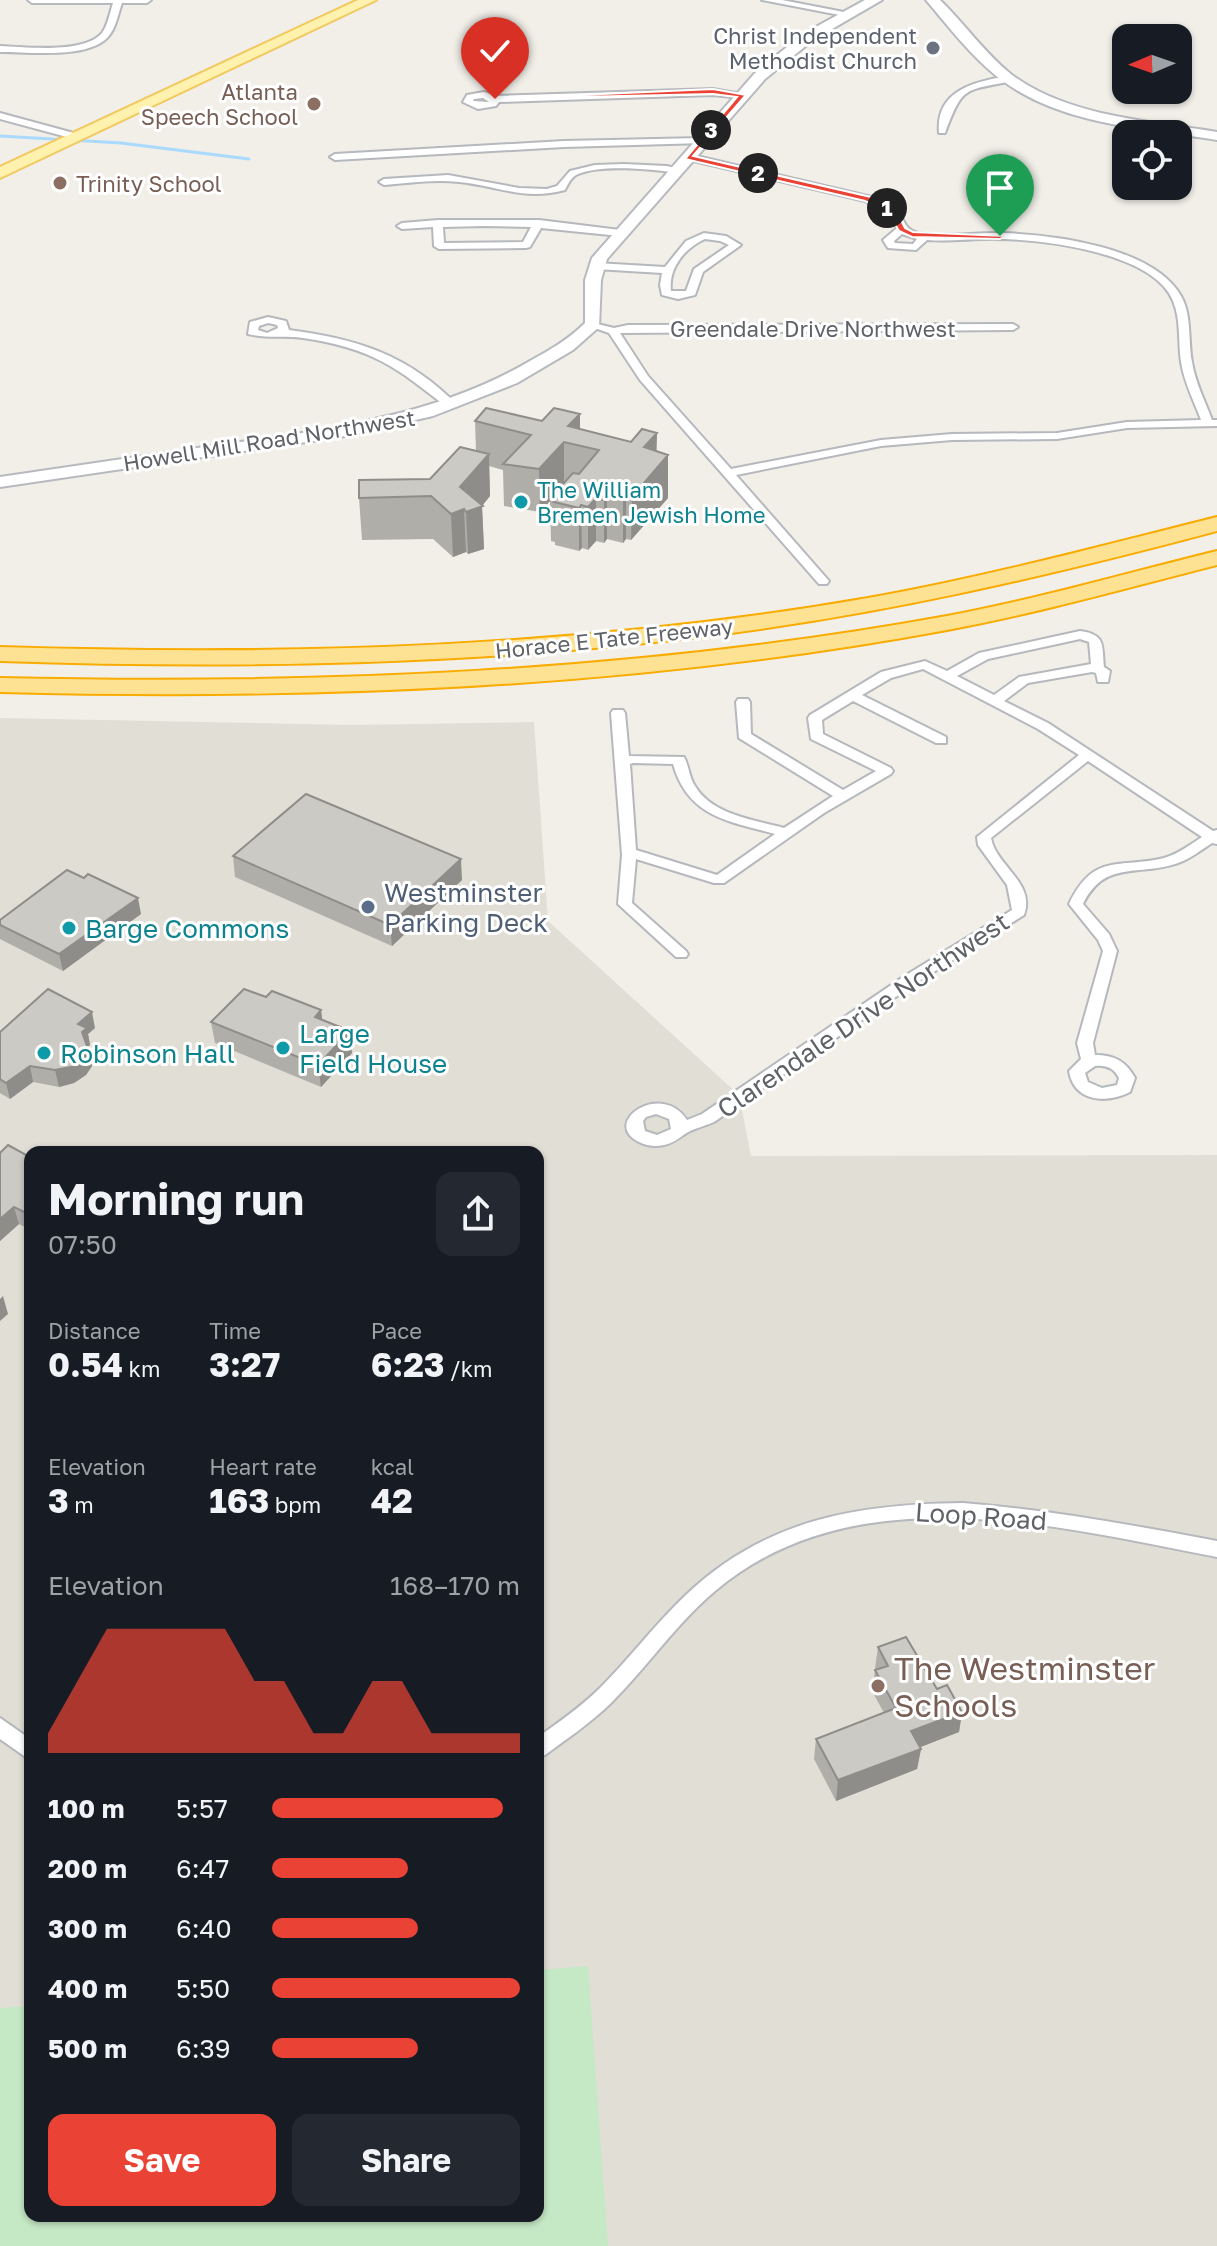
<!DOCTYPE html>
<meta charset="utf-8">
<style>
body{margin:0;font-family:"Golos Text",sans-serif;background:#242831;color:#f1f3f6;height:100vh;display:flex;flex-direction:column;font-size:30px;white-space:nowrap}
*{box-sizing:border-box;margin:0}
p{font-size:26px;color:#9ea1a6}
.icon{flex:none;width:44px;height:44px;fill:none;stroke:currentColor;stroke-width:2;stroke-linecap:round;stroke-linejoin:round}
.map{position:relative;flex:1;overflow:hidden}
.details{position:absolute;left:24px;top:1146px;width:520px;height:1076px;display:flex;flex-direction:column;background:#171b24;border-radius:16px;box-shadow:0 2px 6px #0004}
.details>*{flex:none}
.needle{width:52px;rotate:268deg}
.controls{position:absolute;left:1112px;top:24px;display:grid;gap:16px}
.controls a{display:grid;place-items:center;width:80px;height:80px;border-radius:16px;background:#171b24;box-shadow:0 2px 6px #0004;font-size:40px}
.pin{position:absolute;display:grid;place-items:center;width:68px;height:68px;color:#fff;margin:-82px -34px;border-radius:50% 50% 50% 0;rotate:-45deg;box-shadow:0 0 8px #0007}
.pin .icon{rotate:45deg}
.km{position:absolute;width:40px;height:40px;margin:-20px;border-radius:50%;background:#222;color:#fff;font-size:22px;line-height:40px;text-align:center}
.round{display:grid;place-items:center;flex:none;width:84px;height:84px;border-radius:16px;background:#242831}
.summary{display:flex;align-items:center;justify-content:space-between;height:136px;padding:0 24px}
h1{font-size:44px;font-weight:700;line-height:60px}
.figures{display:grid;grid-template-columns:repeat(3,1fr);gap:12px;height:136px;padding:8px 24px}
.figures div{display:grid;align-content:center}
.figures b{font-size:34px;font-weight:700}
.figures small{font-size:22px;font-weight:400}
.figures p{font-size:22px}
.chart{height:224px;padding:16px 24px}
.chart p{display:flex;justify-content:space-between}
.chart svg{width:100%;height:144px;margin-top:8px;fill:#ea4335;opacity:.7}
.action{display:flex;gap:16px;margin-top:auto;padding:16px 24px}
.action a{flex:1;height:92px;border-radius:16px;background:#ea4335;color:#fff;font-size:32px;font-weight:700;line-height:92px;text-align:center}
.action a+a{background:#242831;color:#f1f3f6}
ul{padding:0 24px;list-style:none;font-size:26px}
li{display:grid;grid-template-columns:128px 96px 1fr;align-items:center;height:60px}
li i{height:20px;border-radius:10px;background:#ea4335}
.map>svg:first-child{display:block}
.education{fill:#e1ded6;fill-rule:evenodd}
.green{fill:#c5e8c5}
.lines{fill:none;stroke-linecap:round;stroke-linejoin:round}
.stream{stroke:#aadaff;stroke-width:3}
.street-casing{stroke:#b5b8bc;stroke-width:4}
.secondary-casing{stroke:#b6babf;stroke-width:4}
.primary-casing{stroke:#f2c960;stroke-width:4}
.highway-casing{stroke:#f9ab00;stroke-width:4}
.street{fill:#fff;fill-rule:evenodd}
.secondary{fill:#fff;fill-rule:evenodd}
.primary{fill:#fff2af;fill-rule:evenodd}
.highway{fill:#fde293;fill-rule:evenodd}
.wall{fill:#afaea9}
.shaded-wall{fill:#8f8d8a}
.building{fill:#cccac5;stroke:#8f8d8a;stroke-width:2}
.route{fill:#ea4335;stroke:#fff;stroke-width:2}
.worship-dot{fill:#6b7280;stroke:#fff;stroke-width:3}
.education-dot{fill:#8d6e63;stroke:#fff;stroke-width:3}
.culture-dot{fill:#0f9aa8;stroke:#fff;stroke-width:3}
.service-dot{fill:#5c6f8a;stroke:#fff;stroke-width:3}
.labels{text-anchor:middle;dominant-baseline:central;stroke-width:6;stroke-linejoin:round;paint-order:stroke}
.far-worship-label{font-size:22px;fill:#5b616d;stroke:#fff;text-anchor:end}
.far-education-label{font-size:22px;fill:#785e54;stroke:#fff;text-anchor:end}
.far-street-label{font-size:22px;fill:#5f6368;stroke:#fff}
.far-culture-label{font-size:22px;fill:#0d838f;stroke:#fff;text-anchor:start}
.service-label{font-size:26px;fill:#4e5e75;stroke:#fff;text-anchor:start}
.culture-label{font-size:26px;fill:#0d838f;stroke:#fff;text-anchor:start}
.street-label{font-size:26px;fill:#5f6368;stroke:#fff}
.near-education-label{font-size:32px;fill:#785e54;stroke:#fff;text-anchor:start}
</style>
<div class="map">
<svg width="1217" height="2246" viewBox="0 0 1217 2246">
<rect width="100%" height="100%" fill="#f1efe8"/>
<path class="education" d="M0 718 352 725 534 722 548 921 739 1095 751 1156 1217 1155V2246H0ZM30 1152H538V2216H30Z"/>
<path class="green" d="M588 1966 608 2246H0V2008L30 2006V2216H538V1970Z"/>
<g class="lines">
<path class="stream" d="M0 136 121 143 249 159"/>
<defs>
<path id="street" d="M28 0H151L147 3H122C118 14 116 29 107 38 86 59 28 52 0 52V46C26 47 84 54 102 33 108 25 110 12 113 3H32Z
M762 0H782L854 14 850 17Z
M1009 76 1012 77V81C963 91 963 86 945 133H939C935 90 976 81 1009 76Z
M713 89 747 95 742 98 713 95 499 102 496 106 478 109 463 102 467 95 484 92 496 96ZM483 98 489 102 473 101 474 99Z
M0 113 81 135 83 137 78 140 0 119Z
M701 138 704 139V143L564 147 335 160 330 157 335 154 564 141Z
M688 154 872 197C879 201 892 205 898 212 905 221 905 230 918 233 945 238 975 232 1003 233 1055 235 1153 247 1181 296 1192 315 1188 341 1192 362 1195 382 1205 401 1212 420H1217V426L1127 428 1057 439 952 440 881 446 736 475 829 581 827 584H819L640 380 609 333 589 326V322L614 328 628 325 1013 324 1018 327 1013 330 620 333 648 376 731 469 881 440 952 434 1057 433 1127 422 1201 420C1194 401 1184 382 1181 362 1178 342 1181 320 1173 301 1154 253 1046 240 1001 239 976 238 952 242 927 240L916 250 888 248 883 240 897 228 889 214 865 201 685 159V155ZM902 234 917 239 913 244 895 243 894 241Z
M624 164 667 166 682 170 677 173C651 169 599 164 576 175 570 179 568 184 565 190 525 201 498 186 459 182 434 179 409 183 384 185L379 182 384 179 448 175 519 188 547 189 557 186 570 171 595 165Z
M438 220H539L620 230 625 233 620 236 541 228 530 247 526 248 439 249 434 246 433 227 402 229 397 226 402 223ZM484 226 531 227 523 242 444 243 443 227Z
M704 233 726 236 741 245 703 272 695 295 678 299 662 295 660 285 662 273 596 269 591 266 596 263 665 267 686 241ZM705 239 720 241 729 245 694 269 686 291H671C668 268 685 248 705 239Z
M268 317 286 321 289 330C358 339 409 355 458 406L448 408C396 367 372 348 303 338 283 335 268 339 248 334L250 322ZM268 323 277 325 278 328 267 333 258 330 259 326Z
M1080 631C1106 634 1102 646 1104 667L1110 671 1108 682H1098L1096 673 1092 672 1028 683 1004 701 1048 723 1213 831 1217 830V844L1212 843C1201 850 1190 859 1178 863 1139 877 1105 859 1083 904L1109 934 1117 951 1093 1043 1095 1055C1114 1055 1126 1061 1135 1078L1130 1092C1106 1104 1074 1102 1069 1071L1081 1059 1077 1043 1103 951 1098 940 1069 904C1094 852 1118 869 1164 858 1178 854 1190 845 1202 837L1088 761 991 838C996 866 1036 883 1024 915L913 985 714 1122C705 1126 692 1129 685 1134 678 1139 673 1143 664 1145 656 1147 647 1146 639 1142 600 1123 661 1080 687 1120L702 1114 903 977 1012 910 1007 885 978 845 977 837 1079 755 1038 729 923 669 891 678 862 695 946 737V743H936L853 701 822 720 823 734 891 768 893 771 891 774 824 813 724 883H714L636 859 632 903 686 951 688 954 686 957H676L618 904 622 855 611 713 613 710H623L625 713 629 756 684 757C689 766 689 777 695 786 712 815 755 820 784 828L833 796 739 738 736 702 738 699H748L750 702 751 734 843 790 876 771 811 739 808 718 810 715 881 672 925 661 947 671 979 653ZM1080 639 1089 642 1091 664 1019 677 994 695 957 676 988 659ZM633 763 673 764C688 817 728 821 775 834L717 875 636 850 630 764ZM1095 1066C1106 1065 1114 1068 1119 1078L1117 1085 1102 1088 1088 1082 1085 1073ZM656 1114 669 1119 671 1129 657 1135 645 1131 643 1121 646 1117Z
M963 1503C1049 1510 1133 1525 1217 1541V1557C1055 1526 855 1473 715 1591 676 1624 647 1667 612 1702 592 1722 568 1738 545 1755L538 1758V1737C559 1722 581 1707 600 1688 630 1658 656 1623 687 1594 766 1519 859 1504 963 1503Z
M0 1718 30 1739V1760L0 1739Z"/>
<path id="secondary" d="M865 0H882L813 40 765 79 607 259 601 280 599 327 573 350 517 383 433 416 340 437 0 487V477C68 467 136 457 204 447 317 431 430 419 530 361 550 350 569 339 585 323V280L592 258 755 73 803 34Z
M926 0H940C965 24 985 54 1012 75 1069 117 1150 121 1217 132V140C1148 129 1062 125 1003 81 974 60 949 27 926 0Z"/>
<path id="primary" d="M358 0H376L0 178V167Z"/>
<path id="highway" d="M1217 517V531C1052 575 885 614 715 635 478 665 239 669 0 661V647C291 656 581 648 868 598 986 577 1101 546 1217 517Z
M1217 551V565C1127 588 1038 613 947 630 634 688 318 700 0 692V678C318 685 634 673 947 616 1038 599 1127 573 1217 551Z"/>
</defs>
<use href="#street" class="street-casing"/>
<use href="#secondary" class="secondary-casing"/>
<use href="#primary" class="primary-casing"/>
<use href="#highway" class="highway-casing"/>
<use href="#street" class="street"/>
<use href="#secondary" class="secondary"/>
<use href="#primary" class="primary"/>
<use href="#highway" class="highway"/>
</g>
<path class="wall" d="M580 414V429L631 442 657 433 656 451 668 455V498L631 540 626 539 623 543 607 539 604 543 596 541 588 550 582 548 579 551 555 545V542L551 541 550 501 540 512 504 506 503 470 489 466 490 496 482 506 484 549 468 554 466 552 453 557 433 539 362 540 359 498 430 479 476 451 475 421H542Z
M233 856 462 880 392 946 235 877Z
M141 914 63 971 0 939V920Z
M266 997 321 1010 322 1020 352 1053 321 1087 215 1043 211 1022Z
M95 1028 88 1034 90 1045 87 1047 92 1066 86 1075 74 1083 59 1087 33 1082 10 1099 0 1093V1032Z
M0 1153 30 1157V1230L19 1224 0 1241Z
M878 1647 937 1689 962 1712 959 1732 920 1747 921 1749 917 1769 836 1801 814 1759 816 1739 884 1713 872 1691 875 1670H876L875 1668Z"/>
<path class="shaded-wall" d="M580 414V446L568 426Z
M657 433 656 469 668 455V498L631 540 632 497 644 447Z
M564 442V484L550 498V501L540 512 539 469Z
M489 454 490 496 482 506 484 549 468 554 466 512 464 509 466 552 453 557 451 514 460 487Z
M607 496V539L604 543V500Z
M626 496V539L623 543V500Z
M596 498V541L588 550V507Z
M581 505 582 548 579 551V508Z
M461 859 462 880 392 946 390 925Z
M138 898 141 914 63 971 59 954Z
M321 1010 324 1032 315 1017Z
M92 1012 95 1028 88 1034 90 1045 86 1048 78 1024Z
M350 1031 352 1053 321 1087 318 1065Z
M88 1049 92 1066 86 1075 74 1083 59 1087 55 1070Z
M30 1066 33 1082 10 1099 6 1083Z
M14 1207 19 1224 0 1241V1219Z
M3 1296 8 1314 0 1321V1299Z
M962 1712 959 1732 908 1752 911 1731Z
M921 1749 917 1769 836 1801 838 1780Z"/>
<path class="building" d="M486 408 542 421 554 408 563 410 580 414 568 426 631 442 642 429 657 433 644 447 668 455 632 497 626 496 623 500 607 496 604 500 596 498 588 507 581 505 579 508 554 502 557 499 550 498 573 473 579 474 599 450 564 442 539 469 503 464 531 435 475 421Z
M460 447 489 454 460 487 483 506 466 512 464 509 451 514 431 496 359 498V480L430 479Z
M306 794 461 859 390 925 233 856Z
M67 870 84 878 88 874 138 898 59 954 0 925V920Z
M48 989 92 1012 78 1024 87 1028 82 1032 88 1049 83 1059 71 1067 55 1070 30 1066 6 1083 0 1079V1032Z
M244 989 266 997 272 991 321 1010 315 1017 350 1031 318 1065 211 1022Z
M8 1145 30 1157V1215L14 1207 0 1219V1153Z
M906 1637 937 1689 947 1685 962 1712 911 1731 921 1749 838 1780 816 1739 896 1708 875 1670 888 1666 878 1647Z"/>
<path class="route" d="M713 89 746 95 693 156 871 197 896 210 905 228 913 232 1005 236 1000 239 912 237 899 231 889 214 865 201 685 159 737 97 713 94 491 99Z"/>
<circle class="worship-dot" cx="933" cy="48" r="8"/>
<g class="education-dot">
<circle cx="314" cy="104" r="8"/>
<circle cx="60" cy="183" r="8"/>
<circle cx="878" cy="1686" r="8"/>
</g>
<g class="culture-dot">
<circle cx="521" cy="502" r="8"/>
<circle cx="69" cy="928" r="8"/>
<circle cx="283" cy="1048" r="8"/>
<circle cx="44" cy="1053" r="8"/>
</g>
<circle class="service-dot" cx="368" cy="907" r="8"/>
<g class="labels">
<g class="far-worship-label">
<text x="917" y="35">Christ Independent<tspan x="917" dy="25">Methodist Church</tspan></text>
</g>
<g class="far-education-label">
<text x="298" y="91">Atlanta<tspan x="298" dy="25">Speech School</tspan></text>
<text x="76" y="183" text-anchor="start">Trinity School</text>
</g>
<g class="far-street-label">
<text x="813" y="328">Greendale Drive Northwest</text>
<text transform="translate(269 440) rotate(-9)">Howell Mill Road Northwest</text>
<text transform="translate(614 638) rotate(-6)">Horace E Tate Freeway</text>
</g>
<g class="far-culture-label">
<text x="537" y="489">The William<tspan x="537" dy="25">Bremen Jewish Home</tspan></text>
</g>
<g class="service-label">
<text x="384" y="892">Westminster<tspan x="384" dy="30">Parking Deck</tspan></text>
</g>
<g class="culture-label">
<text x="85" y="928">Barge Commons</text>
<text x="299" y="1033">Large<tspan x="299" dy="30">Field House</tspan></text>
<text x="60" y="1053">Robinson Hall</text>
</g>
<g class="street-label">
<text transform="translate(863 1015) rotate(-34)">Clarendale Drive Northwest</text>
<text transform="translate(981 1516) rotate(4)">Loop Road</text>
</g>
<g class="near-education-label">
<text x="894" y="1668">The Westminster<tspan x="894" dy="37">Schools</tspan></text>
</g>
</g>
</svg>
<div class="controls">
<a><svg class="needle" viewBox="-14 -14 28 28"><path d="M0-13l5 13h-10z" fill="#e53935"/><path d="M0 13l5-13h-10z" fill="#9ea1a6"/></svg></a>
<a><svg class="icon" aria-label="locate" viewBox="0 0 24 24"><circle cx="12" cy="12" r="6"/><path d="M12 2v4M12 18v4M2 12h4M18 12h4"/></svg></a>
</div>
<div class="pin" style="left:1000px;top:236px;background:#1e9e55"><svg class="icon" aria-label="arrive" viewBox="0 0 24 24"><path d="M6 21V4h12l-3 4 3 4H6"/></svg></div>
<div class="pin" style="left:495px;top:99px;background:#d93025"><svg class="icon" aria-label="check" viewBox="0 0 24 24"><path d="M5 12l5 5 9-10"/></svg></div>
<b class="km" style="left:887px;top:208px">1</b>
<b class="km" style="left:758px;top:173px">2</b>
<b class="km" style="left:711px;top:130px">3</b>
<section class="details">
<div class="summary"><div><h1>Morning run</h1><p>07:50</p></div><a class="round"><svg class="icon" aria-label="share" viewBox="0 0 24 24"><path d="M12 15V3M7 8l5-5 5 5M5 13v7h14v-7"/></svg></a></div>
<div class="figures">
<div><p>Distance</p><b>0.54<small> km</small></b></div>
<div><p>Time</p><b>3:27</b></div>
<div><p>Pace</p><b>6:23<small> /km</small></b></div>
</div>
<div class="figures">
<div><p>Elevation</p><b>3<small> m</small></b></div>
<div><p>Heart rate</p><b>163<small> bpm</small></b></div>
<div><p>kcal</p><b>42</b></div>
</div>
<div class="chart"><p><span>Elevation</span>168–170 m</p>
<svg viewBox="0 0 160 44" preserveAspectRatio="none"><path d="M0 44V38L10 22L20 6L30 6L40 6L50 6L60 6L70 22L80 22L90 38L100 38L110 22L120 22L130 38L140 38L150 38L160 38V44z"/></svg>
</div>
<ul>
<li><b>100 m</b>5:57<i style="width:93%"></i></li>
<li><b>200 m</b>6:47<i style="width:55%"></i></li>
<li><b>300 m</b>6:40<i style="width:59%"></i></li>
<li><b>400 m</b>5:50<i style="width:100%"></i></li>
<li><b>500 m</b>6:39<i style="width:59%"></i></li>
</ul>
<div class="action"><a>Save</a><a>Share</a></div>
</section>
</div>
